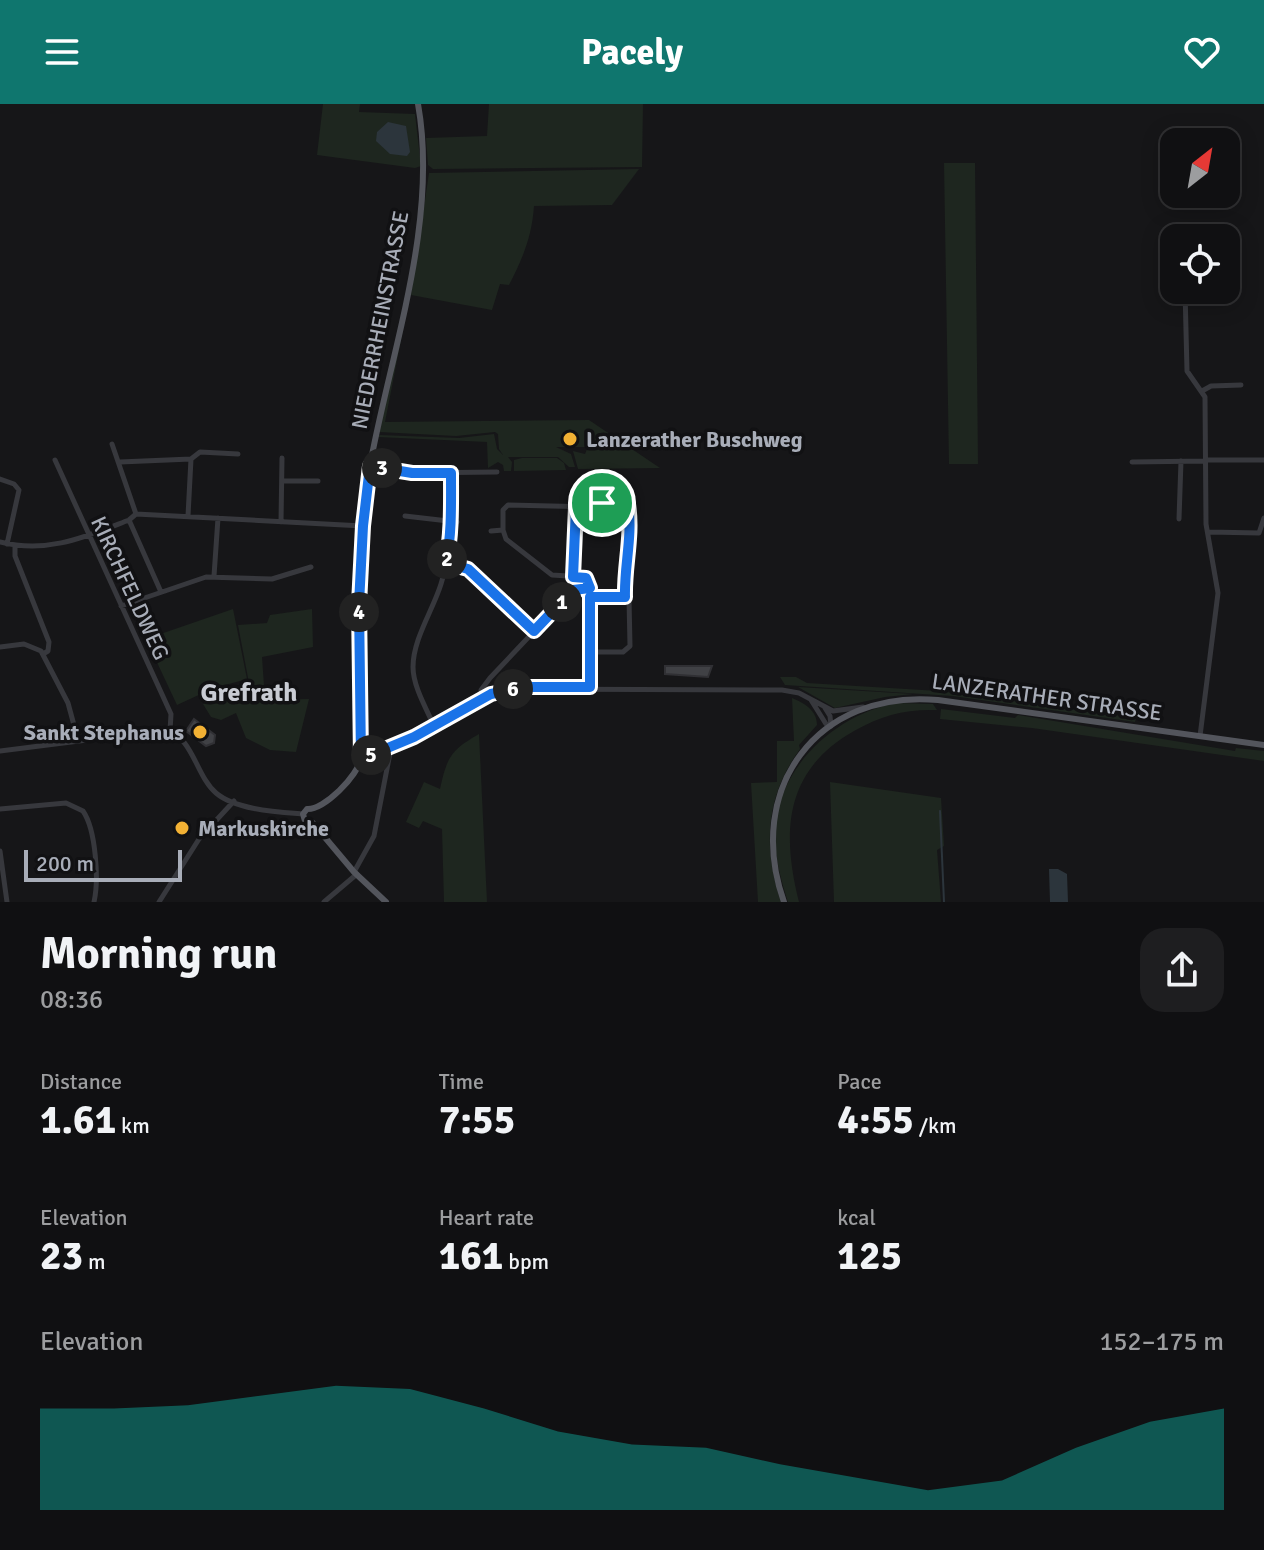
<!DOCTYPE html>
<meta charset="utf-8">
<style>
body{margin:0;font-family:Signika,sans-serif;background:#1e1e20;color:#f1f3f6;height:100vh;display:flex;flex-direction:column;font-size:30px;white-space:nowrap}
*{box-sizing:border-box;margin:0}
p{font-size:26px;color:#9c9d9f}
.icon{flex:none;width:44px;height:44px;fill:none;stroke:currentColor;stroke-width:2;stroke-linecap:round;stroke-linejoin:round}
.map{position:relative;height:798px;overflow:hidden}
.side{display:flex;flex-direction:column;background:#101012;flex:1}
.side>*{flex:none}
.needle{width:52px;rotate:31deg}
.fabs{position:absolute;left:1160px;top:24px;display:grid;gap:16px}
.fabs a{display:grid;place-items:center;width:80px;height:80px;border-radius:16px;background:#101012;box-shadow:0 4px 20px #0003,0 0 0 2px #303032;font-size:40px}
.scale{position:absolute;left:24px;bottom:20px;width:158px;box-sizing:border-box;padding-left:8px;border:4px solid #a8adb8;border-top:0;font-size:22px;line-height:28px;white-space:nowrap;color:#a8adb8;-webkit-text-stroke:6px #111113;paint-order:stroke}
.pin{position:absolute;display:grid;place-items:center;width:68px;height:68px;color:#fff;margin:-34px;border:4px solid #fff;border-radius:50%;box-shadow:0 2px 8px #0007}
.km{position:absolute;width:40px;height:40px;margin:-20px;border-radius:50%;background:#222;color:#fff;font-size:22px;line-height:40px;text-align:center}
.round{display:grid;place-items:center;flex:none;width:84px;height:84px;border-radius:24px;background:#1e1e20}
.headline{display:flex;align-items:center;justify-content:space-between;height:136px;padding:0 40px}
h1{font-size:44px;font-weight:800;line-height:60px}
.stats{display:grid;grid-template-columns:repeat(3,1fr);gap:12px;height:136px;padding:8px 40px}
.stats div{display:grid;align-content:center}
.stats b{font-size:40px;font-weight:800}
.stats small{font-size:22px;font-weight:400}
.stats p{font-size:22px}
.chart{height:224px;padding:16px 40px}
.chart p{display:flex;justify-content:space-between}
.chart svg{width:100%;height:144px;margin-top:8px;fill:#0f766e;opacity:.7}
header{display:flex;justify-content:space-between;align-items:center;height:104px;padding:0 40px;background:#0f766e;color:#fff;font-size:36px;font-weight:800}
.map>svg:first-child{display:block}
.green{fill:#1e261f}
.water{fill:#2c353c}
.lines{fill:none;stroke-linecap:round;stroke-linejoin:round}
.stream{stroke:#2c353c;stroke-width:2}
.building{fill:#404145;stroke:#303034;stroke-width:2}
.minor{stroke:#37383d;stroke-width:5}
.major{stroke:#53555c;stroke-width:6}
.route-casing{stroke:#fff;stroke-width:16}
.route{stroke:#1a73e8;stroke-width:10}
.poi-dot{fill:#f2b134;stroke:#111113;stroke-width:3}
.labels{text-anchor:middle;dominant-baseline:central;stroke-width:7;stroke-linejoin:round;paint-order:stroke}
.street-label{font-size:22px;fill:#a8adb8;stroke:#111113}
.poi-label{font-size:22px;font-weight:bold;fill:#a8adb8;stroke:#111113;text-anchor:start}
.quarter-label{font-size:26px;font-weight:bold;fill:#c9ccd4;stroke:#111113}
</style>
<header><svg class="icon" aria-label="menu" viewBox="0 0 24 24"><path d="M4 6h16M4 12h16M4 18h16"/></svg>Pacely<svg class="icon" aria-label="heart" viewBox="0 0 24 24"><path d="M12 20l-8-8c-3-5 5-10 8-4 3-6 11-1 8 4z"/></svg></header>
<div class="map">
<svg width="1264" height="798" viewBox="0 0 1264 798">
<rect width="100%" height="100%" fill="#161618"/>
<path class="green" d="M323 0H360L359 8 415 10 421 62 415 64 317 51Z
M489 0H643L642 63 433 65 428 61 426 34 487 32Z
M944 59H975L978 360H949Z
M639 65 612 101 534 102C532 132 523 154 509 181L500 180 492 206 411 191 429 69Z
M409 195 385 318 589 316 660 364 578 365 573 347 585 350 588 343H556L571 350 575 363H569L558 353H508L512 358 511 367H504L503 361 498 358 488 364 487 338 378 333 379 331 459 334 494 330 497 345 503 351 499 345 498 330 495 328 456 332 379 328Z
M522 354H557L564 359 566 366 514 367V356Z
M233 505 247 575 225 581 222 586 206 594 203 589 177 601 146 535Z
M312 505 313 543 262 553 265 596 309 595 296 648 270 646 246 634 236 609 221 616 211 613 203 600 249 579 238 521 267 519 270 511Z
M780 573H796L807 579 939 587 1136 614 1135 618 953 592 785 581Z
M798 583 913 590 885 593 835 604Z
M792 594C804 599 817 606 817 621L799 641 800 645C765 693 763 743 781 798H758L751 679 777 678V637H794Z
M898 599 933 600 937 606C905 605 882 611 854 627 785 666 781 727 799 798H788C781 776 775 754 775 731 775 665 836 609 898 599Z
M941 605 1015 614 1018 611 1235 647 1236 644 1264 647V657L1032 624 940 615Z
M479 630 487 798H444L442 725 423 717 419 724 406 718 424 678 440 685C447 653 451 646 479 630Z
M830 678 941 694 944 742 937 746 941 798H834Z"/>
<path class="water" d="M388 18 406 22 410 48 407 52 390 50 376 37 377 28Z
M1049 765H1058L1067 770 1068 798H1050Z"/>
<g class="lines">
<path class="stream" d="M940 707 944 798"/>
</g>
<path class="building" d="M665 562H712L708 573 665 570Z
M194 615 215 631 214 639 206 642 186 627Z"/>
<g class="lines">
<path class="minor" d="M1185 186 1187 267 1205 293 1206 420 1218 489 1200 632
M1202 287 1211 282 1241 281
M112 340 136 410
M55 356 171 610 170 627
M1206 356H1264
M120 358 191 355 200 348 238 350
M1132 358 1205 357
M370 362 412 369 497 368
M0 375 14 380 19 386 7 440
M284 377H318
M188 412 191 355
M405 412 457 418
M1179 415 1181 357
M129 416 161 488
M281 418 282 354
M503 426V406L508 401 595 403 606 397 626 398 629 402 630 458 624 471 625 493
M491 427 503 426 506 435 552 471 584 473 589 477 590 583
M1209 428 1259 429 1264 414
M0 438C48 450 85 433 129 416L136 410 363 422
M15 442V452L49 538 48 547 43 550
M446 459 468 465 534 527
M214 472 218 414
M573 473 576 403
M590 493 629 495 630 542 623 548H591
M121 502 206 473 272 475 311 463
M0 543 24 540 41 547 68 599 78 636
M482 594 481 586 490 574 573 486 590 484
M811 596 826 620 831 622
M825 604 830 612 831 622
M434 622C426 604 413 582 413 563 413 535 433 506 441 480 453 443 451 406 451 369
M0 647 166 626C193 633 196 672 216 689 236 706 278 708 303 710
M361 655 413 633 482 594 513 585 782 586 799 589 833 607 863 603
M0 705 66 699 83 707C96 726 99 776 94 798
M0 747 7 798
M354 768 374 732 391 644
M159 798 199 735 234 697
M324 798 357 770"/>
<path class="major" d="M386 798 354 768 312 718 305 717 303 710 307 705C324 706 358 672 361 654 366 626 359 592 358 563 357 531 359 499 361 466 362 426 364 386 373 346 395 236 438 112 418 0
M784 798C744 685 817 585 938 596L1264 641"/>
</g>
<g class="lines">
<defs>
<path id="route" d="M370 362 412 369H451C451 400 452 429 446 459L468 465 534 527 573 486 590 484 586 474 573 473 576 403H595L606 397 628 400C633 432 624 462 625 493H590V583H525L491 590 414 633 361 655 359 500 363 422Z"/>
</defs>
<use href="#route" class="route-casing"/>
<use href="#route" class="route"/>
</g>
<g class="poi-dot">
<circle cx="570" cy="335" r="8"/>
<circle cx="200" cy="628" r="8"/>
<circle cx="182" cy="724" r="8"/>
</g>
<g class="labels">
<g class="street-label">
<text transform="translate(380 216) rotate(-79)">NIEDERRHEINSTRASSE</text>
<text transform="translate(130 484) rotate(65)">KIRCHFELDWEG</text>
<text transform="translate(1047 593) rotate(8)">LANZERATHER STRASSE</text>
</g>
<g class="poi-label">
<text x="586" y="335">Lanzerather Buschweg</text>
<text x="184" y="628" text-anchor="end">Sankt Stephanus</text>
<text x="198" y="724">Markuskirche</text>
</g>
<g class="quarter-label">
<text x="249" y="589">Grefrath</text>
</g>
</g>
</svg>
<div class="fabs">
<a><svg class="needle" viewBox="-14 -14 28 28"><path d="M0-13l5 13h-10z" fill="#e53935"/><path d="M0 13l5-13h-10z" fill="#9c9d9f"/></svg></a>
<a><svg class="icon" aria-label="locate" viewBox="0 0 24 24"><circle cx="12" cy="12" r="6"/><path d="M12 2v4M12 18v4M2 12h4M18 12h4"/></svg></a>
</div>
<div class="scale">200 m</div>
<div class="pin" style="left:602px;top:399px;background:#1e9e55"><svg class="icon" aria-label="arrive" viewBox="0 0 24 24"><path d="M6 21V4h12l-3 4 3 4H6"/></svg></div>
<b class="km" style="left:562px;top:498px">1</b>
<b class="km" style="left:447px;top:455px">2</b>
<b class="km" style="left:382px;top:364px">3</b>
<b class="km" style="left:359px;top:508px">4</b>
<b class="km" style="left:371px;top:651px">5</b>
<b class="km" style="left:513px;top:585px">6</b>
</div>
<section class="side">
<div class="headline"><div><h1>Morning run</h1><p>08:36</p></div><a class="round"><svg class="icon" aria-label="share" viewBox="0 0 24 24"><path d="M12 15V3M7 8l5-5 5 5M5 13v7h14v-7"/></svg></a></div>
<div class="stats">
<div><p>Distance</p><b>1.61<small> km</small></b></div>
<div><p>Time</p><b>7:55</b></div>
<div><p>Pace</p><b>4:55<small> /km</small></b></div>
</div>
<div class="stats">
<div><p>Elevation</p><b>23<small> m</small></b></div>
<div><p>Heart rate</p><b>161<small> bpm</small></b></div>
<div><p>kcal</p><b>125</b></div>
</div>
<div class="chart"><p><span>Elevation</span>152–175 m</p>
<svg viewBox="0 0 160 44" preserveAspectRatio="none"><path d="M0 44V13L10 13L20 12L30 9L40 6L50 7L60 13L70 20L80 24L90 25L100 30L110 34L120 38L130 35L140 25L150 17L160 13V44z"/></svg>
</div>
</section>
